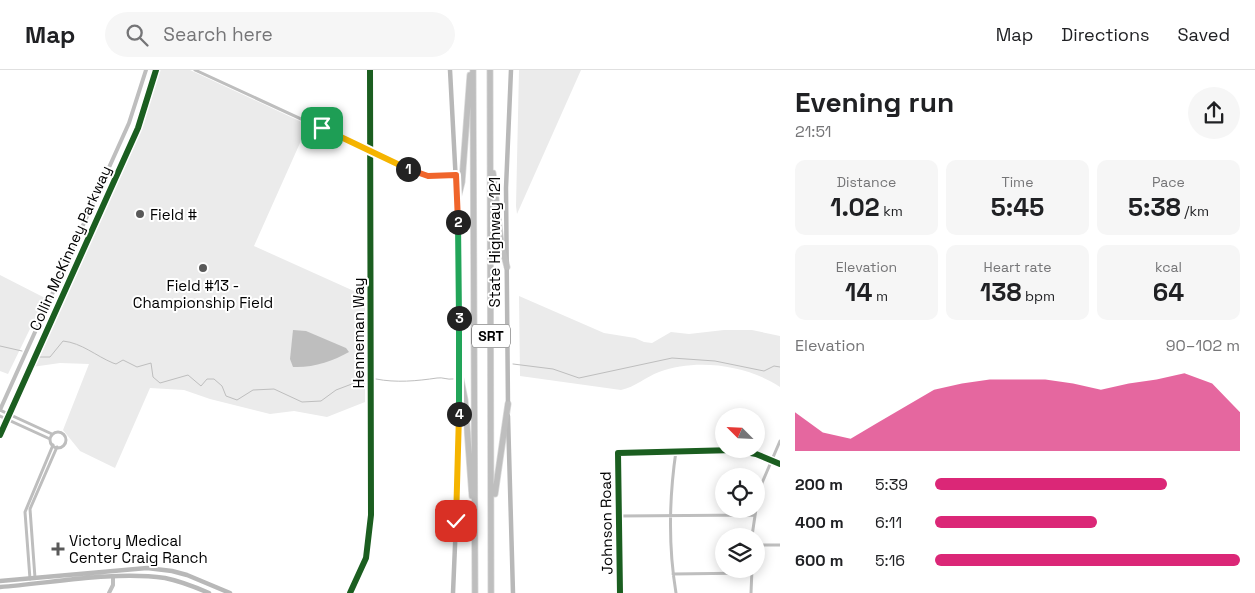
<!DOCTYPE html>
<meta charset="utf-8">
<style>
body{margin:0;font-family:"Space Grotesk",sans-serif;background:#f6f6f6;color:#202124;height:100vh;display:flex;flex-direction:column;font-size:19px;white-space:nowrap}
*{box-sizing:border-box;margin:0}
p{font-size:16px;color:#757577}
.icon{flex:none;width:28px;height:28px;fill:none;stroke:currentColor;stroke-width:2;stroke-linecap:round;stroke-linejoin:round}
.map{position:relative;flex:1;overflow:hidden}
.sheet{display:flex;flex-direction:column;background:#fff;width:475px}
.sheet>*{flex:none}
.needle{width:32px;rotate:294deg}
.fabs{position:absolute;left:715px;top:338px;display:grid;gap:10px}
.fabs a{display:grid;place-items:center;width:50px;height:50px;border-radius:50%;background:#fff;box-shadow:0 2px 12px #0003;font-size:25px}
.pin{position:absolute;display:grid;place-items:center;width:42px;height:42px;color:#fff;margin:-21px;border-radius:10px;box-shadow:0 2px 8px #0006}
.km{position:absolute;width:25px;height:25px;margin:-12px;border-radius:50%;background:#222;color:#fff;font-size:14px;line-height:25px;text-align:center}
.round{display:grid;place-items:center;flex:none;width:52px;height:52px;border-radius:26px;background:#f6f6f6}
.summary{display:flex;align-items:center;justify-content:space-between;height:85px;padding:0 15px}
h1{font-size:28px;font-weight:800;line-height:38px}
.metrics{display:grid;grid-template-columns:repeat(3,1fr);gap:8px;height:85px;padding:5px 15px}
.metrics div{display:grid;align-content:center;border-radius:10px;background:#f6f6f6;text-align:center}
.metrics b{font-size:25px;font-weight:800}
.metrics small{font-size:14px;font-weight:400}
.metrics p{font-size:14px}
.chart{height:140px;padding:10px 15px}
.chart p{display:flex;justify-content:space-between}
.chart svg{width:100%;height:90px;margin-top:5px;fill:#db2777;opacity:.7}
ul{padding:0 15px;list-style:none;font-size:16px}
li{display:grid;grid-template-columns:80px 60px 1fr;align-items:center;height:38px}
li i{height:12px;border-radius:6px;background:#db2777}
header{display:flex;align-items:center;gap:30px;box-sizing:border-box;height:70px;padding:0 25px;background:#fff;border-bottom:1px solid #e0e0e0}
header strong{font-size:24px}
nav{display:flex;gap:28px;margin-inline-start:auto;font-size:18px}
.search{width:350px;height:45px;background:#f6f6f6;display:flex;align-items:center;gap:12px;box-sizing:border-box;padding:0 18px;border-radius:28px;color:#757577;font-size:19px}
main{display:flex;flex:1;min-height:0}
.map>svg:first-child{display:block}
.green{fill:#ebebeb}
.water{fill:#bebebe}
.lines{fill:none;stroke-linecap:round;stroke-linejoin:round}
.stream{stroke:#bebebe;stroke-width:1}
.motorway-casing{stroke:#dbdbdb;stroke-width:7}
.minor{stroke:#bebebe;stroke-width:3}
.tertiary{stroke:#bebebe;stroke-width:4}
.secondary{stroke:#b8b8b8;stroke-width:4.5}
.motorway{stroke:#bebebe;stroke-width:5.5}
.cycleway-casing{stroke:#fff;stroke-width:9}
.cycleway{stroke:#1b5e20;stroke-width:6}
.split-1-casing{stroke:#fff;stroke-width:10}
.split-2-casing{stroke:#fff;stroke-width:10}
.split-3-casing{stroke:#fff;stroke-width:10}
.split-4-casing{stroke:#fff;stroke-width:10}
.split-5-casing{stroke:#fff;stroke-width:10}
.split-1{stroke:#f5b400;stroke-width:6}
.split-2{stroke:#f0652b;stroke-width:6}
.split-3{stroke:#22a559;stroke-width:6}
.split-4{stroke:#22a559;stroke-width:6}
.split-5{stroke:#f5b400;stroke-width:6}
.poi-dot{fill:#595959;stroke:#fff;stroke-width:2}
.labels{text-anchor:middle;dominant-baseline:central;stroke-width:4;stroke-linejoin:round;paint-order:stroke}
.shield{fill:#fff;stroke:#4c4c4c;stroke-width:1}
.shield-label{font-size:14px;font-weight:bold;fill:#000}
.poi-label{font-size:15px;fill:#000;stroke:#fff;text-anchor:start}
.street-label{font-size:15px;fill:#000;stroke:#fff}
</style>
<header>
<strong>Map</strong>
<div class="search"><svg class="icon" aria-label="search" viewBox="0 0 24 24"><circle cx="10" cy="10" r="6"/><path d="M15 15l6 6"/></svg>Search here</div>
<nav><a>Map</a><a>Directions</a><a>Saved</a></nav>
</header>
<main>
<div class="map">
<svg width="780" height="523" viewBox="0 0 780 523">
<rect width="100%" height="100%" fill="#fff"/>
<path class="green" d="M158 0H190L308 55 254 176 365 226V332L327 347 294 341 270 344 210 329 184 320 150 318 115 398 80 381 63 360 89 294 60 293 32 297 139 60Z
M519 0H581L517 144 516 136Z
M0 205 45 228 8 304 0 301Z
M519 226 604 263 635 268 644 272 652 273 671 262 689 264 724 260H752L780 266V317C747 295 697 288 659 302 646 307 635 317 621 320L520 306Z"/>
<path class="water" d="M293 260 306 261 346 278 349 282C333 291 313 298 293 297L290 289Z"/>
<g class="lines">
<path class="stream" d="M0 276 22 281
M37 287H50L63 271C82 273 96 286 113 293L116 294 123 290 137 297 151 293 153 307 160 313 188 305 201 316 207 309H214L222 316 226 326 237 330 253 320 274 319 302 332 321 331 336 320 365 309
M513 294 553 299 579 308 672 288 715 291 764 301 774 296 780 297
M376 309C396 313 417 311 437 308 443 307 447 310 453 309"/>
<defs>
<path id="motorway" d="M473 0 475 523
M490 0 491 523
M493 103 501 173 507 197
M457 132 462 112 470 5
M459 300 465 330 472 426
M495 424 508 334"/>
</defs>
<use href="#motorway" class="motorway-casing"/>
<path class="minor" d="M195 0 418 103 428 106 456 105
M0 340 52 364
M0 346 50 369
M50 370a8 8 0 1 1 16 0a8 8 0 1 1-16 0Z
M756 436 762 413 780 371
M619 446 754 445
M752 466 756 439
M756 475H780
M673 504 752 503
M35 508 30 439 57 377
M30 509 25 442 53 375
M350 523 366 488 371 445 370 0
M620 523 618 383 735 380 756 384 780 394
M676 523C668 475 669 429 676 381
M751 523 752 499"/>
<path class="tertiary" d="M0 340 129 53 146 0
M0 365 138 58 156 0
M109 523 113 515V507"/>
<path class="secondary" d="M450 0 457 132 459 301
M508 336 506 118 511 0
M508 346 513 523
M0 511 147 498 172 501 187 505 230 523
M0 517C52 513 113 501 165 508 180 511 195 517 209 523
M453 523 459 381V309"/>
<use href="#motorway" class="motorway"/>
<defs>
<path id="cycleway" d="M0 365 138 58 156 0
M350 523 366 488 371 445 370 0
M620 523 618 383 735 380 756 384 780 394"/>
</defs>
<use href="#cycleway" class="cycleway-casing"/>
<use href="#cycleway" class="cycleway"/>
</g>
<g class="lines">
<defs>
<path id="split-1" d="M322 58 408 99"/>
<path id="split-2" d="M408 99 428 106 456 105 458 152"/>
<path id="split-3" d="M458 152 459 248"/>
<path id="split-4" d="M459 248V344"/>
<path id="split-5" d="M456 451 459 344"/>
</defs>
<use href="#split-1" class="split-1-casing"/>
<use href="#split-2" class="split-2-casing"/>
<use href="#split-3" class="split-3-casing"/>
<use href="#split-4" class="split-4-casing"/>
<use href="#split-5" class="split-5-casing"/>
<use href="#split-1" class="split-1"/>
<use href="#split-2" class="split-2"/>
<use href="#split-3" class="split-3"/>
<use href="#split-4" class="split-4"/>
<use href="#split-5" class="split-5"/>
</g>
<g class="poi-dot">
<circle cx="140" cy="144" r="5"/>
<circle cx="203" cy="198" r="5"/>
<path d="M55.5 471.5h5v5h5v5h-5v5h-5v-5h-5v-5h5z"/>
</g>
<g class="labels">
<rect class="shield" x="472" y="254.5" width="38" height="23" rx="4"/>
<g class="shield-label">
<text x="491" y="266">SRT</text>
</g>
<g class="poi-label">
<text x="150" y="144">Field #</text>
<text x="203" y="215" text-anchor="middle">Field #13 -<tspan x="203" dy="17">Championship Field</tspan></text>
<text x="69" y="470">Victory Medical<tspan x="69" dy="17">Center Craig Ranch</tspan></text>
</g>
<g class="street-label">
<text transform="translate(494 172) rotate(-90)">State Highway 121</text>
<text transform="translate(70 178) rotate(-66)">Collin McKinney Parkway</text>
<text transform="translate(358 263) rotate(-90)">Henneman Way</text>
<text transform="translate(606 453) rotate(-91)">Johnson Road</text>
</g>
</g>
</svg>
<div class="fabs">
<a><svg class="needle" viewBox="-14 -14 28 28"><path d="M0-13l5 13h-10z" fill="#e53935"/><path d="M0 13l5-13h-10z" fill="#757577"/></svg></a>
<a><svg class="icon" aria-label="locate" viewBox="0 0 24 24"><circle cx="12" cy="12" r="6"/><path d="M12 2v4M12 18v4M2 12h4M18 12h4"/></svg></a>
<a><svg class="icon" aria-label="layers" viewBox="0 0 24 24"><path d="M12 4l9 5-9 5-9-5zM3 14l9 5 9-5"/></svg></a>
</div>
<div class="pin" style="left:322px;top:58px;background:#1e9e55"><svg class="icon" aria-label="arrive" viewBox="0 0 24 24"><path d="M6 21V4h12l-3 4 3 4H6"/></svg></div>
<div class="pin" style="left:456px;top:451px;background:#d93025"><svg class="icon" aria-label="check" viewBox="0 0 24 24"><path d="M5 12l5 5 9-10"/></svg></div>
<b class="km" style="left:408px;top:99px">1</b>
<b class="km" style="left:458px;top:152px">2</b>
<b class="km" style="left:459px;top:248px">3</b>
<b class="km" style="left:459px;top:344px">4</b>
</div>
<section class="sheet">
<div class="summary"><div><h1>Evening run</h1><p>21:51</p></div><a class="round"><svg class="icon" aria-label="share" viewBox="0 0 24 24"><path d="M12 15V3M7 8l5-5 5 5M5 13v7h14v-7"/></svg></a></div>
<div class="metrics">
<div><p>Distance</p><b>1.02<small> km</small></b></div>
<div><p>Time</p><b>5:45</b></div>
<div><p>Pace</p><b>5:38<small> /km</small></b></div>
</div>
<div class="metrics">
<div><p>Elevation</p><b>14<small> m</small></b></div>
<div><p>Heart rate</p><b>138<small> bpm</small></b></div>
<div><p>kcal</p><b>64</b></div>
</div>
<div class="chart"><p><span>Elevation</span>90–102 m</p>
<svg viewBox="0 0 160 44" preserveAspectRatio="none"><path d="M0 44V25L10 35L20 38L30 30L40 22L50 14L60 11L70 9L80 9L90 9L100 11L110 14L120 11L130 9L140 6L150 11L160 25V44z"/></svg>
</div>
<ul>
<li><b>200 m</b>5:39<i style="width:76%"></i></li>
<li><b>400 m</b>6:11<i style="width:53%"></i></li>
<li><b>600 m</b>5:16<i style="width:100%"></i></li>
</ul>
</section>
</main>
